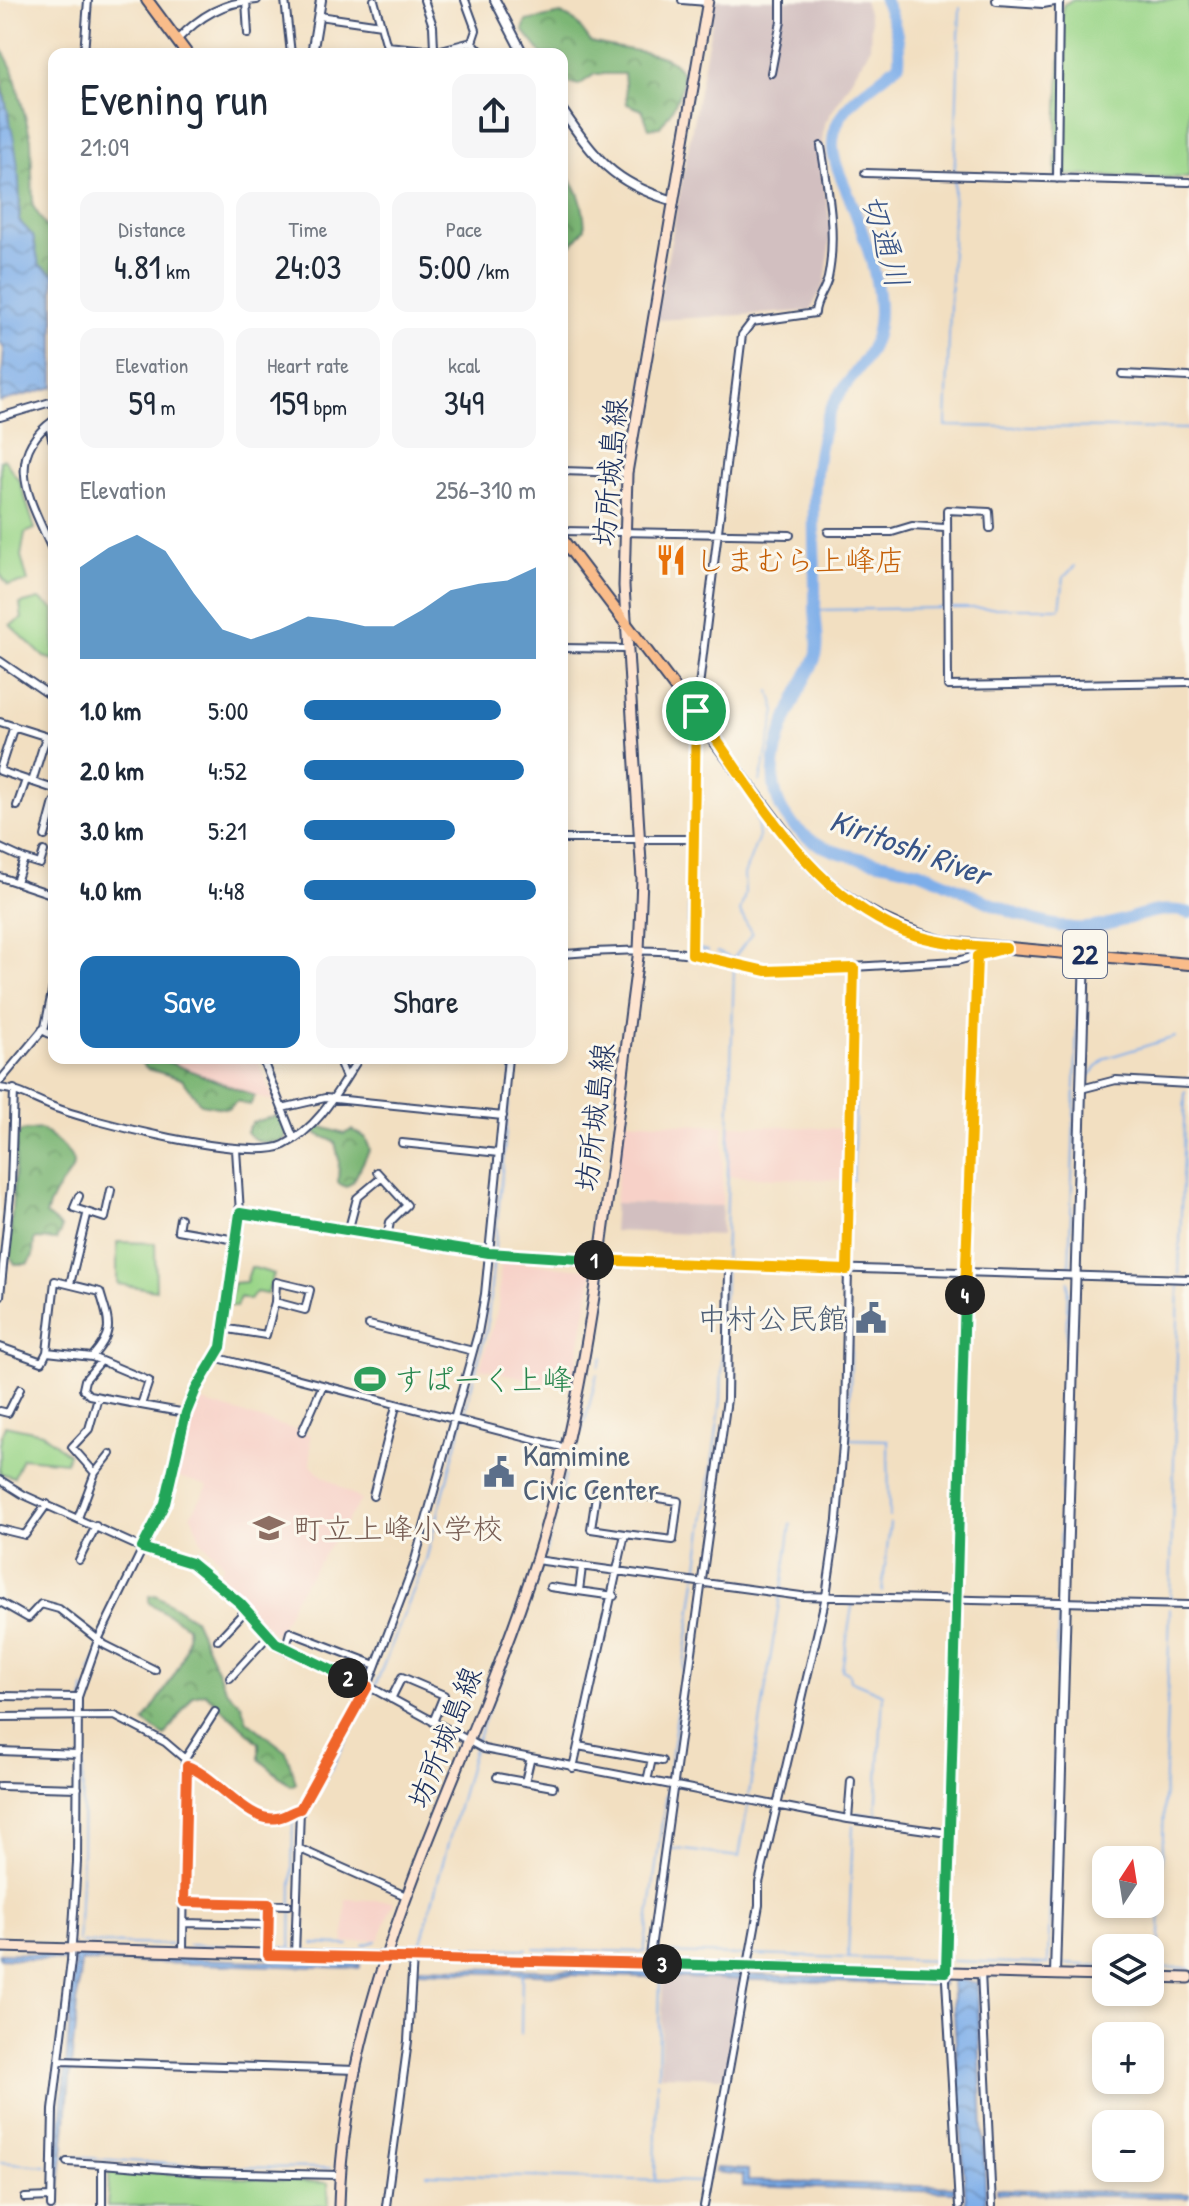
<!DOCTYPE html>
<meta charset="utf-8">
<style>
body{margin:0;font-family:"Patrick Hand","Klee One",sans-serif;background:#f6f6f7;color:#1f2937;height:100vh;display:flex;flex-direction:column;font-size:30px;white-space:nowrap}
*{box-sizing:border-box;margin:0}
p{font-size:26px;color:#747a83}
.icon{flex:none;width:44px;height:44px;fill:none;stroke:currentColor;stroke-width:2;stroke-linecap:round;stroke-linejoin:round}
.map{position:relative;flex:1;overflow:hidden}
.sheet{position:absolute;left:48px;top:48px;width:520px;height:1016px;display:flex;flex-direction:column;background:#fff;border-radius:16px;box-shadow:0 4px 12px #0003}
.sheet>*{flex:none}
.needle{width:52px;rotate:12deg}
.fabs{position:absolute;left:1092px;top:1846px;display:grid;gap:16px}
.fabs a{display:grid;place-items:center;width:72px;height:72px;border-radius:16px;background:#fff;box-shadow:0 4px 12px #0003;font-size:40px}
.pin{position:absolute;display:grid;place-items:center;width:68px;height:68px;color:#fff;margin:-34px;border:4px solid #fff;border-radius:50%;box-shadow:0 2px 8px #0007}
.km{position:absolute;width:40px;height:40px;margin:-20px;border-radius:50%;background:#222;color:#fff;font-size:22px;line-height:40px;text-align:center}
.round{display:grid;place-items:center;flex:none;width:84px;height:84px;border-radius:16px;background:#f6f6f7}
.head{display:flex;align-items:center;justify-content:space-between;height:136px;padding:0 32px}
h1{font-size:44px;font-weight:600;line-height:60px}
.stats{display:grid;grid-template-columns:repeat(3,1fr);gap:12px;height:136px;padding:8px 32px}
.stats div{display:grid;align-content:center;border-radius:16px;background:#f6f6f7;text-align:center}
.stats b{font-size:34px;font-weight:600}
.stats small{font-size:22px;font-weight:400}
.stats p{font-size:22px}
.chart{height:224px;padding:16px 32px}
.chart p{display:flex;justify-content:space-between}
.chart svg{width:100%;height:144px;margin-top:8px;fill:#1f6fb2;opacity:.7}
.button{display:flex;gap:16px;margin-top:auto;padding:16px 32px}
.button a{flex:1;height:92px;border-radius:16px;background:#1f6fb2;color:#fff;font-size:32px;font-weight:600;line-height:92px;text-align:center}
.button a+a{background:#f6f6f7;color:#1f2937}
ul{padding:0 32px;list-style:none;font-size:26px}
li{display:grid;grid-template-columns:128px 96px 1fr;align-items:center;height:60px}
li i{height:20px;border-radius:10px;background:#1f6fb2}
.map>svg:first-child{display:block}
.built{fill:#f7d1c8}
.industrial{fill:#d2bfc0}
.green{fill:#9ad588;stroke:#5a8273;stroke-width:2}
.forest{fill:url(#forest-crowns);stroke:#4b7269;stroke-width:2}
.water{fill:url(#water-waves);stroke:#4c6ea4;stroke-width:2}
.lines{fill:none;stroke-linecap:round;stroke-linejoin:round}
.stream{stroke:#7eaee9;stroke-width:2}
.river{stroke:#7eaee9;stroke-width:12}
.minor-casing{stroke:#3b496d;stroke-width:10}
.tertiary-casing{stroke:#3b496d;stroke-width:12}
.secondary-casing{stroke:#3b496d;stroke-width:13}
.primary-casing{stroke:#3b496d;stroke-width:14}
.minor{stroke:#fff;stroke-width:6}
.tertiary{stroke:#fff;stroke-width:8}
.secondary{stroke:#fde4d0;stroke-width:9}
.primary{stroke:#f9bc8a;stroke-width:10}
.split-1-casing{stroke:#fff;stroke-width:16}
.split-2-casing{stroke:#fff;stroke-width:16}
.split-3-casing{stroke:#fff;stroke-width:16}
.split-4-casing{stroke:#fff;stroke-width:16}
.split-5-casing{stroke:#fff;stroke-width:16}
.split-1{stroke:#f5b400;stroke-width:10}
.split-2{stroke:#22a559;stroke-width:10}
.split-3{stroke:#f0652b;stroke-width:10}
.split-4{stroke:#22a559;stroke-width:10}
.split-5{stroke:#f5b400;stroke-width:10}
.labels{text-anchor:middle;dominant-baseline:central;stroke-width:6;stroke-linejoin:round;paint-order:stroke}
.shield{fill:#fbf7ec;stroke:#5e6b89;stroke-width:2}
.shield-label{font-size:28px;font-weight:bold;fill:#1b2f5e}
.street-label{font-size:30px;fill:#1b2f5e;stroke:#fbf7ec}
.food-label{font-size:30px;fill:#c56008;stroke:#fbf7ec;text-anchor:start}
.service-label{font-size:30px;fill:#4e5e75;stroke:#fbf7ec;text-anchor:end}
.leisure-label{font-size:30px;fill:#27864d;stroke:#fbf7ec;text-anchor:start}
.education-label{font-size:30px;fill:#785e54;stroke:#fbf7ec;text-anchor:start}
.water-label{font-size:32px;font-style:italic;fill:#395588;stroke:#fbf7ec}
</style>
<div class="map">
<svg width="1189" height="2206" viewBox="0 0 1189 2206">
<defs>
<pattern id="forest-crowns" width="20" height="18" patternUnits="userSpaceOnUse" patternTransform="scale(2)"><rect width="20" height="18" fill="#7bb674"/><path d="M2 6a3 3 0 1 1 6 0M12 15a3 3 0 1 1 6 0" fill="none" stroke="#649462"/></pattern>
<pattern id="water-waves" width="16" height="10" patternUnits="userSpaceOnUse" patternTransform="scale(2)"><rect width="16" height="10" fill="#7eaee9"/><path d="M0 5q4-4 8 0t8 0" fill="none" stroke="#668ec0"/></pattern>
</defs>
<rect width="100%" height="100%" fill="#fbf7ec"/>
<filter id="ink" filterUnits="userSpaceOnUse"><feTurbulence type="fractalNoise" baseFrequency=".0125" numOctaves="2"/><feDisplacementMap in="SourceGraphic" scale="16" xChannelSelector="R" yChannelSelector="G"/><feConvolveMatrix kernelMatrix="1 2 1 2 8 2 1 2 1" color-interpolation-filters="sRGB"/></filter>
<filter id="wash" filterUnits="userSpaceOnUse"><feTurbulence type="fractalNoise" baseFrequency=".006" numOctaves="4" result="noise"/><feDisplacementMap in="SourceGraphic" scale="32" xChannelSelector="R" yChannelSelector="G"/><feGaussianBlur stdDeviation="1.8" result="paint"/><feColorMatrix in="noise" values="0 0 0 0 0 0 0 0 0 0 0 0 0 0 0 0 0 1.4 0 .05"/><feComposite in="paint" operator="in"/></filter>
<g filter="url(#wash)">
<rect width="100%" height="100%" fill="#f2dfc1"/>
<path class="built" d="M158 1058H257L274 1102 255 1096Z
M623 1121 724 1126 722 1206 615 1203Z
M730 1125 846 1129 845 1180 729 1176Z
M501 1261 593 1270 572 1389 480 1368 498 1308Z
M196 1400 310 1434 311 1465 317 1472 361 1500 294 1599 277 1636 217 1576 224 1565 201 1540 191 1515 208 1486 176 1476 189 1412Z
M346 1899 394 1901 379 1939 344 1943Z"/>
<path class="industrial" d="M716 0H864L871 22 870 48 824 125 820 162 831 227 828 260 825 283 810 311 656 320Z
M615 1203 722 1206 721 1235 613 1231Z
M663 1979 741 1980 726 2077 660 2075Z"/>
<path class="green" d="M1072 0H1189V178L1055 175 1063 5Z
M4 459 20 482 35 529 25 533 21 556 28 582 8 585 0 574V461Z
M39 599 54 609V660L44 657 10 625 22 619 20 604Z
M117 1242 155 1243 156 1290 117 1284Z
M251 1267 274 1274 267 1294 256 1292 250 1300 240 1297 236 1307 229 1305 233 1283 246 1282Z
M5 1425 42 1433 68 1454 66 1462 22 1458 14 1477 0 1473V1443Z
M110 2170 328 2183 329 2206H107Z"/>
<path class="forest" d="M561 14 575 21 591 42C644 57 721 45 660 127L649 128 642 110 627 104 624 74H595L579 85 564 82 562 54H542L523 30 526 21Z
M0 45 13 70 31 139 33 206 49 231 54 274 39 265 33 236 19 221C24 160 0 104 0 45Z
M562 171C579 184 584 208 585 228L572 245 562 246Z
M136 1058H158L255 1096 250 1105 237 1101 228 1109 201 1104 182 1079 148 1069Z
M277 1116 287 1132 284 1140C270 1144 257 1145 247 1132L252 1122Z
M319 1126 344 1134 352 1130 365 1137 370 1149 353 1182 346 1187 338 1183 339 1160 335 1142 317 1134 315 1128Z
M41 1129C103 1174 58 1167 46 1215L62 1228 56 1240 34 1239 33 1256 27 1264H15L9 1254 17 1138 21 1131Z
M156 1595 194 1619 227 1692 241 1704 247 1721 286 1751 296 1783 291 1786 259 1759V1743L205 1693 193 1696 165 1736 144 1722C161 1694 191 1660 187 1626L149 1603V1596Z"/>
<path class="water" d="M0 84C14 129 22 174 19 221L33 236 39 265 54 274V387L0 402 4 349 0 341Z
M0 1953 360 1964V1968L81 1961 58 2206H54L75 1961 0 1958Z
M418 1967 943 1980V1985L418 1971Z
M952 1979 977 1983 986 2206H966Z
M716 2168 748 2170V2181L954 2187V2192L743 2186V2175L715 2172Z
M996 2189 1189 2194V2198L996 2193Z"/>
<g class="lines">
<path class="stream" d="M960 8 946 426 1189 429
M952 608H1060L1064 577 1075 566
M815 610 941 608
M760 782 776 712 770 691
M688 948 690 844
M698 949 708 951
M717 952 733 959 752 934 740 912 745 894 744 875 759 836 754 803
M1087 1078 1106 1058 1175 1037
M853 1180 859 973
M1069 1272 1079 962
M1179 1274 1185 1092
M851 1338 849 1439 888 1440 889 1517
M599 1367 603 1357
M585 1422 597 1374
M575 1444 583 1427
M570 1460 572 1451
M560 1496 565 1476
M554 1519 558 1504
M544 1557 553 1524
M782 1589 791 1524
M882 1592 890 1523
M1059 1597 1068 1281
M1170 1600 1179 1284
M104 1641 110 1624
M508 1658 541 1566
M90 1671 102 1647
M375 1686 426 1560 487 1327 513 1058
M498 1686 506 1665
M83 1713 84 1687
M477 1740 496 1690
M474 1749 420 1946 527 1949
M749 1794 780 1597
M313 1802 373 1691
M854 1816 856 1813 876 1816 883 1694 850 1680 849 1673 842 1670 853 1600 881 1601
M669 1848 739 1857 748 1803
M78 1942 82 1860 83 1719
M82 1943 178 1945
M313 1944 348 1945
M188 1945 263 1947
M363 1945 376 1941
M272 1947 292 1948
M299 1948H306
M291 1949 293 1817
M534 1949 643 1952
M644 1952 721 1400 734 968
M654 1953 742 1955
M753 1955 941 1961
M848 1958 853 1825
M952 1961 1048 1964 1059 1606
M1061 1964 1106 1966
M1150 1967 1189 1968
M1159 1967 1170 1609
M521 2034 522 1974
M658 2075 660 1977
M59 2156 212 2167 330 2168
M0 2162 46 2166
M427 2174 702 2182 707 2169
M655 2180 657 2081
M697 2206 701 2183"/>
<path class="river" d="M884 0C894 20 901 40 899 63 879 83 855 93 840 118 823 149 840 172 851 201 865 239 887 293 876 335 868 367 836 388 826 421 807 483 816 544 815 607 815 621 819 637 817 651 816 662 806 675 802 685 781 727 755 785 793 825 829 863 881 857 926 874 975 894 1019 922 1073 928 1113 932 1150 901 1189 913"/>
</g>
</g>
<g filter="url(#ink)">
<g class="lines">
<defs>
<path id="minor" d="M246 0 248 34
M285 0 291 54
M374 0 389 54
M424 0 433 26 434 48
M682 0 707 2
M319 16 381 25
M177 40C200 16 223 2 257 0
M472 42 483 54
M387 46 437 51 472 42 476 30 465 0
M84 54 88 0
M771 73 781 21V0
M865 173 1189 182
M1057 179 1059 0
M1122 374 1189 377
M0 417 54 401
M54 420C0 458 33 504 54 554
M49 424 52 439
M562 471 627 473
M990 528 989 512 947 510 948 686 1189 682
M562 531 790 535
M828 532H892L912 526 945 528
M562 648 627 649
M0 661 54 698
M0 722 54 739
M0 769 14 726
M0 771 54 789
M32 782 46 737
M17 806 26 780
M45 836 54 802
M562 839H694
M0 848 24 859
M0 877 54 895
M16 882 24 859 40 864 44 851
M562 954C605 951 649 948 692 954 723 959 752 971 783 971L957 961 998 950
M692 954 696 711 742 335 752 322 815 313C815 301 825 291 828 278 837 235 828 189 821 146
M42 1030 54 1036
M262 1058 294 1139
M338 1058 346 1078
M0 1081 45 1027 54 982
M0 1088C19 1090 33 1099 51 1106 90 1122 250 1162 284 1145 320 1127 338 1090 359 1058
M1081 1089 1116 1080 1189 1084
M282 1108 325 1098 503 1116
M402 1143 499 1153
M377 1172 407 1205 390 1222 387 1238
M79 1196 74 1208 105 1218 111 1190
M240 1213 489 1253 568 1260 1189 1279
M180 1218 178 1230 236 1240
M348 1232 357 1198 381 1178
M70 1284 87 1215
M0 1296 11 1186 14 1089
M369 1325 473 1351
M222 1328 266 1335 275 1302 276 1282 310 1290 305 1310 275 1302
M0 1347 42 1362 47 1352 92 1357 149 1381 141 1405 186 1413
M47 1352 55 1281 100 1292C109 1323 115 1331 92 1357
M218 1358 566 1448
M101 1361 85 1380 83 1389 89 1395 141 1405
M0 1411 8 1413 20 1389
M302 1432 322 1387
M95 1473 110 1454
M0 1480 24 1495 142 1548 191 1563 240 1603 285 1650 368 1686 484 1749 848 1819 948 1833
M373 1496 396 1406
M78 1518 95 1473 72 1447 89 1429 98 1397
M0 1529 25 1535 47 1504
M79 1560 96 1526
M536 1560 801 1596 1189 1605
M550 1587 614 1596
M579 1591 582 1567
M0 1602 28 1618 41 1604 59 1609 105 1645 155 1670
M218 1640 246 1610
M285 1650 290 1632 376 1665
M230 1678 269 1635
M0 1696 78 1697
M391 1699 402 1677 444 1695 433 1722
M0 1717 115 1716 165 1742 185 1759 183 1952
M578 1746 662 1761
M0 1751 78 1754
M185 1759 215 1712
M187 1766C216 1776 248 1824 277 1818 285 1817 292 1811 300 1809
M573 1768 625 1534 591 1529 597 1489 678 1501 673 1540 625 1534
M497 1777 553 1787
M647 1781 652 1759
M525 1782 530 1761
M0 1786 78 1788
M848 1819 851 1781
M298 1848 406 1896
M184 1902 288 1905
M184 1923 268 1925
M268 1955 269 1904
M295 1955 300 1809 368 1686 413 1567 478 1333 485 1294 508 1058
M649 1963 727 1399 729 1266
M981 1972 992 2206
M60 2061 357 2070
M67 2162 102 2164
M25 2198 51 2197
M51 2206 53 2110 71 1961 77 1862 78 1697 98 1640 165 1503 186 1413 196 1389 221 1347 240 1213 236 1149
M102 2206V2164L200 2172 340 2175
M386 2206 408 2041 413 1957
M704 2206 759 1905V1883L826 1596 837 1520 845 1419 854 968
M959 2206 945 1963 977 956"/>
<path id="tertiary" d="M495 0 523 54
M997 0 1043 3 1060 0
M312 54 321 0
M562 110C595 158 613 183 671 200
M1055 1974 1085 954"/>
<path id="secondary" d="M0 1947 1106 1976
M1150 1977 1189 1978
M339 2206C344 1976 468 1775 536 1560 598 1359 610 1157 639 950L642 879 624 586 627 473 708 0"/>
<path id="primary" d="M147 0 187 54
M562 539 799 852C839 900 885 926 944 942L1189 964"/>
</defs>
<use href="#minor" class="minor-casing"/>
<use href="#tertiary" class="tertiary-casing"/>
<use href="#secondary" class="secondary-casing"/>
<use href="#primary" class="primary-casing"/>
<use href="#minor" class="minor"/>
<use href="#tertiary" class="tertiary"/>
<use href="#secondary" class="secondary"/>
<use href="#primary" class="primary"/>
</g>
</g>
<g class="lines" filter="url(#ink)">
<defs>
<path id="split-1" d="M594 1260 847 1270 854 968 766 971 692 954 696 711"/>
<path id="split-2" d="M348 1678 276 1643 240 1603 191 1563 142 1548 165 1503 186 1413 196 1389 221 1347 240 1213 489 1253 594 1260"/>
<path id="split-3" d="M348 1678 368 1686 300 1809C292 1811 285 1817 277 1818 249 1824 216 1776 187 1766L184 1902 269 1904 268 1955 662 1964"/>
<path id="split-4" d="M662 1964 946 1972 965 1295"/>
<path id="split-5" d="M696 711C755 791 807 892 903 931 936 944 971 946 1006 948L977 956 965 1295"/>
</defs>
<use href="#split-1" class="split-1-casing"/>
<use href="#split-2" class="split-2-casing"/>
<use href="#split-3" class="split-3-casing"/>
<use href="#split-4" class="split-4-casing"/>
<use href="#split-5" class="split-5-casing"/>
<use href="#split-1" class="split-1"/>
<use href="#split-2" class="split-2"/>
<use href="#split-3" class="split-3"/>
<use href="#split-4" class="split-4"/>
<use href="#split-5" class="split-5"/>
</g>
<defs>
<symbol id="restaurant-bare" viewBox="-9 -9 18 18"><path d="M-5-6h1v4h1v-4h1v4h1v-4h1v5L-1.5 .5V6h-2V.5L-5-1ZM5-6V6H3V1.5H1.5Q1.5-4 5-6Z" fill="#e8710a" stroke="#fbf7ec" stroke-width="2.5" paint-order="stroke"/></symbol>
<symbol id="civic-bare" viewBox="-9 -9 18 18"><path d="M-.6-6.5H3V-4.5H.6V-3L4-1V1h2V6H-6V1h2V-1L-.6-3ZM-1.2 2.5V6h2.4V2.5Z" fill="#5c6f8a" stroke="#fbf7ec" stroke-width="2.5" paint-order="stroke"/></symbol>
<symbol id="stadium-bare" viewBox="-9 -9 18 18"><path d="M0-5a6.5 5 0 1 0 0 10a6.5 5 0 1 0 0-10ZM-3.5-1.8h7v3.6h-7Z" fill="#2e9e5b" stroke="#fbf7ec" stroke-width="2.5" paint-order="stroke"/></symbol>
<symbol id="school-bare" viewBox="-9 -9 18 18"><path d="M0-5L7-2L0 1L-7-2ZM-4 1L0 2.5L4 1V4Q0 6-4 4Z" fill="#8d6e63" stroke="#fbf7ec" stroke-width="2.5" paint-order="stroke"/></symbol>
</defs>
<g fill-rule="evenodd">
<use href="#restaurant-bare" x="649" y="538" width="44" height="44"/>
<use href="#civic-bare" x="849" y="1296" width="44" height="44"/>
<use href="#stadium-bare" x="348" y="1357" width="44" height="44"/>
<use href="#civic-bare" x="477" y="1450" width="44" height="44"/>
<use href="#school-bare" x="247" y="1506" width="44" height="44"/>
</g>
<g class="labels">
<rect class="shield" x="1063" y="930" width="44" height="48" rx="6"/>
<g class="shield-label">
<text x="1085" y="954">22</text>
</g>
<g class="street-label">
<text transform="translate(609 472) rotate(-85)">坊所城島線</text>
<text transform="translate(594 1117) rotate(-83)">坊所城島線</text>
<text transform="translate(444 1737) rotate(-68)">坊所城島線</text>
</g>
<g class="food-label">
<text x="695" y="560">しまむら上峰店</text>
</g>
<g class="service-label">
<text x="847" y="1318">中村公民館</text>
<text x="523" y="1455" text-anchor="start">Kamimine<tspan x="523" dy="34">Civic Center</tspan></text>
</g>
<g class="leisure-label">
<text x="394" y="1379">すぱーく上峰</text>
</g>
<g class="education-label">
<text x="293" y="1528">町立上峰小学校</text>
</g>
<g class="water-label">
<text transform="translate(886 241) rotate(74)">切通川</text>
<text transform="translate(910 847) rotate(20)">Kiritoshi River</text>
</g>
</g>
</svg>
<div class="fabs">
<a><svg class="needle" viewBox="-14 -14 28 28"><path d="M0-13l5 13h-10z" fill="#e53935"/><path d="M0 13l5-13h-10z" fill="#747a83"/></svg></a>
<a><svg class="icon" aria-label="layers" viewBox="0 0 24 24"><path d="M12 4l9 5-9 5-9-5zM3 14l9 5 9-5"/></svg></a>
<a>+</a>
<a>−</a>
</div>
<div class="pin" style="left:696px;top:711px;background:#1e9e55"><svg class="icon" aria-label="arrive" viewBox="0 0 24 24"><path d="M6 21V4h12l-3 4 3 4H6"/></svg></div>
<b class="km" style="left:594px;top:1260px">1</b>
<b class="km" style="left:348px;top:1678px">2</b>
<b class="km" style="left:662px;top:1964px">3</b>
<b class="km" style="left:965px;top:1295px">4</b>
<section class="sheet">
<div class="head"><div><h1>Evening run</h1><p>21:09</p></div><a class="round"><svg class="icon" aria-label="share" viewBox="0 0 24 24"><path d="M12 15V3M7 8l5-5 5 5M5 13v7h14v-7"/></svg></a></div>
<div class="stats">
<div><p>Distance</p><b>4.81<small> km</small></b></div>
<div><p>Time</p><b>24:03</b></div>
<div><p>Pace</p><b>5:00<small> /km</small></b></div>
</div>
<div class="stats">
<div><p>Elevation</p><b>59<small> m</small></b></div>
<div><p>Heart rate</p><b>159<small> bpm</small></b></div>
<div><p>kcal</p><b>349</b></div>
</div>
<div class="chart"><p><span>Elevation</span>256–310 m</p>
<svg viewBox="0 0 160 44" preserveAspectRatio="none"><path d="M0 44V16L10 10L20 6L30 11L40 24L50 35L60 38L70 35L80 31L90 32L100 34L110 34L120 29L130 23L140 21L150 20L160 16V44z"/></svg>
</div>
<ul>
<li><b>1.0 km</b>5:00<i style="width:85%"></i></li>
<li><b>2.0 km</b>4:52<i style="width:95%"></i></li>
<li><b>3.0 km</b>5:21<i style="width:65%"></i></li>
<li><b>4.0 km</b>4:48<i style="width:100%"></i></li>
</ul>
<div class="button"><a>Save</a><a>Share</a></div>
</section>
</div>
